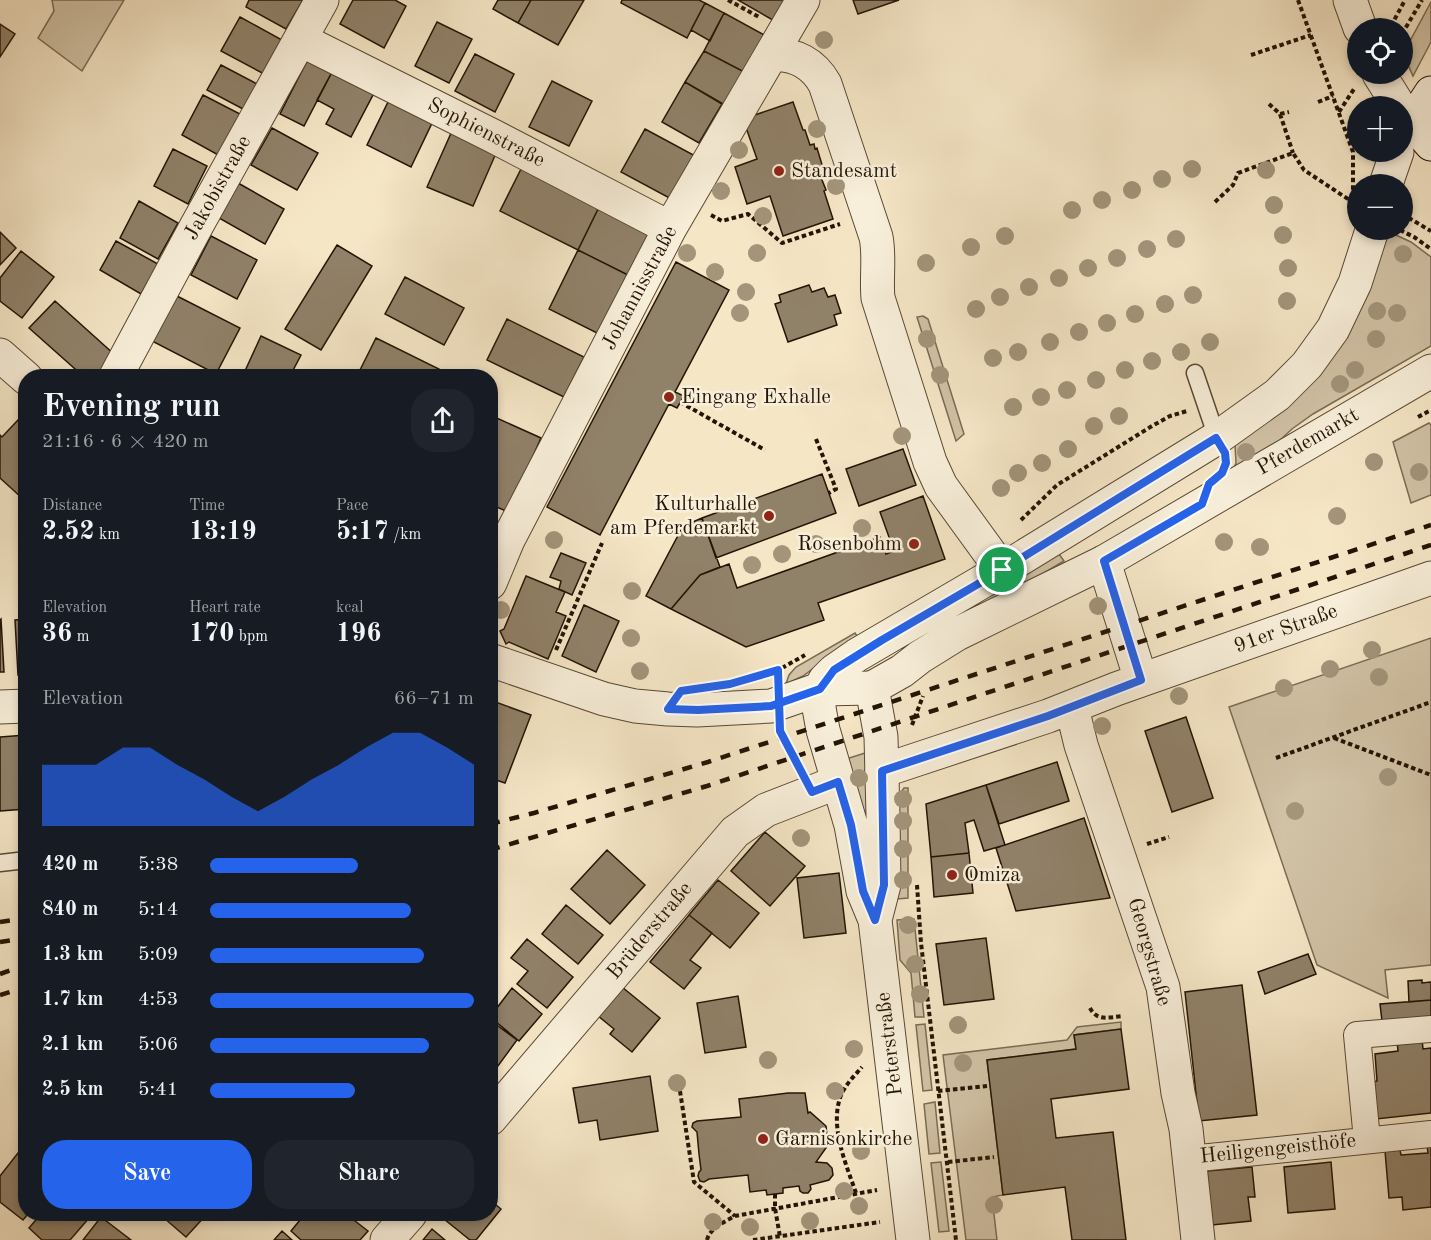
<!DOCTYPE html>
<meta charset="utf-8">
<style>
body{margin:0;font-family:"Old Standard TT",serif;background:#20242c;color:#f1f3f6;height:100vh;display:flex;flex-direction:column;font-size:22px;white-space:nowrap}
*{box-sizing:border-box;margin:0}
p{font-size:20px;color:#9ea1a6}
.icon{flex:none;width:33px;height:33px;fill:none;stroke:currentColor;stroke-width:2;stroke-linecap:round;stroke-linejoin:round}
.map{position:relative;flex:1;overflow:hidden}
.details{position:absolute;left:18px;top:369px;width:480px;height:852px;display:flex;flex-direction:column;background:#171b24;border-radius:24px;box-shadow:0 3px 9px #0003}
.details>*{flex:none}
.tools{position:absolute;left:1347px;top:18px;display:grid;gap:12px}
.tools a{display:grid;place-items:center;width:66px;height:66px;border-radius:50%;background:#171b24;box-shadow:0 3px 9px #0003;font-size:30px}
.pin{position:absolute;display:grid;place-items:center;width:51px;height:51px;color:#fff;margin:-26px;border:3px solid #fff;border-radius:50%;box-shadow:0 2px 6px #0007}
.round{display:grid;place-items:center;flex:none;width:63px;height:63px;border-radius:24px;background:#20242c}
.headline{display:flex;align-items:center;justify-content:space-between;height:102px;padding:0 24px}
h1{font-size:33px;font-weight:700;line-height:45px}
.metrics{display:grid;grid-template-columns:repeat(3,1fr);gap:9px;height:102px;padding:6px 24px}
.metrics div{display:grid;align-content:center}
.metrics b{font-size:26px;font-weight:700}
.metrics small{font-size:16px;font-weight:400}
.metrics p{font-size:16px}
.chart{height:168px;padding:12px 24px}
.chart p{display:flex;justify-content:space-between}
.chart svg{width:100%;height:108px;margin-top:6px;fill:#2563eb;opacity:.7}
.cta{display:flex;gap:12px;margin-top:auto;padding:12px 24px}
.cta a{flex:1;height:69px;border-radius:24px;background:#2563eb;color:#fff;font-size:24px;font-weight:700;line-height:69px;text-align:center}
.cta a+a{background:#20242c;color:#f1f3f6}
ul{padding:0 24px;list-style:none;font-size:20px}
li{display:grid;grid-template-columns:96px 72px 1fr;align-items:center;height:45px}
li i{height:15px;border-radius:8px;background:#2563eb}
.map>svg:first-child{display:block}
.green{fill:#d1c2a5;stroke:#7a6b54;stroke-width:1.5}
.building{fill:#908169;stroke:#231404;stroke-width:1.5}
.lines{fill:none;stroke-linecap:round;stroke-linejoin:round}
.service-casing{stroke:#584834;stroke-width:19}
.pedestrian-casing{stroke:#584834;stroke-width:28}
.minor-casing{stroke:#584834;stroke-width:35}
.tertiary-casing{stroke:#584834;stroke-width:35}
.secondary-casing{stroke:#231404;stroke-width:35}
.path{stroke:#231404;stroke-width:4;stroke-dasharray:4.5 3;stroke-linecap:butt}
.service{stroke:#f8efda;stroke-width:16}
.pedestrian{stroke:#f8efda;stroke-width:26}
.minor{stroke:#f8efda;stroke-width:33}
.tertiary{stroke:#f8efda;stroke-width:33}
.secondary{stroke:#f8efda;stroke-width:33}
.rail{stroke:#231404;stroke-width:4.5;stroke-dasharray:10 10;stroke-linecap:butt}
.tree{fill:#a3947a}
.route-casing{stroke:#fff;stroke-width:12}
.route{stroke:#2563eb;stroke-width:8}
.poi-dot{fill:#8f2418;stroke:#f8efda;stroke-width:2}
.labels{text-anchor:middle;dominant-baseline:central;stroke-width:5;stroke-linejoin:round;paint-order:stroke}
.street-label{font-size:21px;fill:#231404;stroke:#f8efda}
.poi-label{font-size:21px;fill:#231404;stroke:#f8efda;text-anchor:start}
</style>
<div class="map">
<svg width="1431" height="1240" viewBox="0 0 1431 1240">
<rect width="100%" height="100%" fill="#f5e6c6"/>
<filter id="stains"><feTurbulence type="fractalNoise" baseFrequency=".00333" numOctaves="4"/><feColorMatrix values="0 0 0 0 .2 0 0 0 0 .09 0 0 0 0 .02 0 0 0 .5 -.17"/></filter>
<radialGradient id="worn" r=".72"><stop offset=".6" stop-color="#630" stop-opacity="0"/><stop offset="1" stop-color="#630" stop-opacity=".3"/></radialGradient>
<path class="green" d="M52 0H124L82 71 38 38 54 11Z
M1431 2V42L1413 76 1403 54Z
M1387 231 1411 242 1431 257V346L1313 414 1292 429 1263 456 1232 472 1236 463 1235 445Z
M923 316 928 319 964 434 956 441 917 317Z
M1429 423 1431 425V495L1411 503 1393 442Z
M1059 554 1064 561 915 650 910 640Z
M855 633 859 639 823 661 803 676 786 684 789 675 796 667Z
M1431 638V965L1385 970 1388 998 1317 965 1229 707Z
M868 752 867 821 865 823 843 760Z
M904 788H908V898L897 899 899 795Z
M914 919 924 1017H915L911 973 900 960 897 920Z
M1121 1022V1029L1074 1035 1076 1049 987 1060 1003 1195 992 1197 997 1240H966L943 1055 1067 1040 1077 1027Z
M925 1024 932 1090 923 1091 916 1025Z
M935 1102 940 1153 929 1154 924 1104Z
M941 1162 949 1231 939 1232 931 1163Z"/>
<path class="building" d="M249 0H303L286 29 246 7Z
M353 0H395L406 6 384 48 340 24Z
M498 0H531L518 23 493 9Z
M531 0H584L558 45 518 23Z
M622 0H699L705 3 687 38 621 3Z
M738 0H791L778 23Z
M853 0H899L858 14Z
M705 3 724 13 710 41 691 30Z
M724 13 768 37 748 74 704 51Z
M240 17 282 40 264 74 221 51Z
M437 22 472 39 449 83 415 66Z
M0 24 15 34 0 57Z
M704 51 748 74 730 108 685 82Z
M475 54 514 74 495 112 455 91Z
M308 59 332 72 304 126 280 114Z
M221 65 257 84 243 109 207 90Z
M332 72 374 93 351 137 326 124 334 109 317 100Z
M552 81 592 101 569 146 529 127Z
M685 82 722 104 699 143 662 122Z
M203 95 242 115 220 156 182 135Z
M389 100 433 121 411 167 367 145Z
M793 102 803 130H805L810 145 814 144 815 149 817 148 823 168 822 169 823 173 820 175 826 190 824 191 833 219 783 236 770 196 747 204 735 167 757 159 743 119Z
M272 128 318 153 297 190 251 165Z
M645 129 699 158 675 201 621 172Z
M452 131 497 151 473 206 427 187Z
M173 149 207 166 188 204 154 186Z
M522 167 600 205 578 250 500 211Z
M238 183 284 209 265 244 219 218Z
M139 201 178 223 158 259 120 238Z
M600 205 654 232 632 277 578 250Z
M0 232 16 248 0 265Z
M211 236 257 260 237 299 191 275Z
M116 241 158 264 141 294 100 270Z
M337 245 372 266 321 350 285 329Z
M578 250 632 277 603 336 549 309Z
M21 251 54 277 22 318 0 301V278Z
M676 262 729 290 675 392 684 396 677 408 669 404 600 535 547 507Z
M405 277 464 308 444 345 385 314Z
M809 285 812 292 824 288 828 297 835 295 841 313 834 315 837 325 788 342 775 304 781 302 779 295Z
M173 294 240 328 216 374 150 340Z
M55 301 115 355 96 376H83L29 328Z
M507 319 584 357 564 397 487 360Z
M261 336 301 355 290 376H251L244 373Z
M376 338 443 371 440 376H357Z
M490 415 541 438 508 512 490 504Z
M18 420 26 426V494L22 498 0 478V435L2 437Z
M903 449 916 485 859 506 846 469Z
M822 474 836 513 716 558 702 518Z
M923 496 945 559 818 603 824 620 746 647 671 609 700 575 729 564 737 588 880 537 886 554 894 551 880 512Z
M702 518 720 567 700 575 671 609 646 596 683 526Z
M561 553 586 563 572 595 559 589 561 581 550 577Z
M526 576 565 592 556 612 566 616 548 659 509 642 506 644 500 631 504 629Z
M584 605 619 621 596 672 562 656Z
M1 619 4 672H0V620Z
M26 619V674L18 675 15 620Z
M490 700 531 715 505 783 490 778Z
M1186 717 1213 798 1172 812 1145 731Z
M26 735V809L0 811V737Z
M1057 762 1069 801 999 824 986 785Z
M986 785 1005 845 984 851 974 820 965 823 969 853 931 857 926 804Z
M1084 818 1110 898 1016 911 996 848Z
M765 832 805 866 770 906 731 871Z
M607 850 645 885 610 924 571 889Z
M969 853 973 893 934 897 931 857Z
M839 873 846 933 804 938 797 878Z
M718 880 759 913 730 948 689 915Z
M566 905 603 935 578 964 542 934Z
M689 915 712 933 690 960 701 968 684 989 650 962Z
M986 938 994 999 944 1005 936 944Z
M527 939 573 977 547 1008 517 984 528 971 511 958Z
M1308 954 1316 974 1265 994 1258 972Z
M1422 980V983L1431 982V1000L1409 1002 1408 981Z
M1242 985 1257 1115 1199 1121 1185 992Z
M622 987 660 1018 632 1052 610 1034 614 1029 598 1016Z
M512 988 542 1014 519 1041 490 1017Z
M738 996 746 1047 705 1053 697 1003Z
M1431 1000V1017L1382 1021 1380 1004Z
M490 1020 517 1040 495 1070 490 1066Z
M1121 1029 1129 1089 1051 1099 1056 1138 1113 1132 1126 1240H1072L1065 1187 1003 1195 987 1060 1076 1049 1074 1035Z
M1422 1039 1423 1049 1431 1048V1113L1376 1119 1373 1082 1377 1081 1375 1054 1398 1051 1397 1041Z
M650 1076 658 1131 600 1140 597 1120 579 1123 573 1088Z
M788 1093H805L808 1113 810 1112 826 1126 828 1145 816 1162 827 1163 832 1168 833 1175 829 1180 810 1185 811 1189 808 1193H803L800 1191 799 1186 783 1188V1193L767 1195 766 1190 750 1192 748 1175 709 1179 704 1182 700 1181 698 1176 699 1172 701 1170 699 1154 697 1132 692 1127 693 1123 697 1121 741 1117 739 1099Z
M1431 1144V1207L1403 1210 1402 1197 1389 1198 1385 1151 1400 1150 1401 1155 1428 1153 1427 1145Z
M18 1153 26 1159V1214H28L23 1220 0 1202V1176Z
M1331 1162 1335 1209 1288 1213 1284 1167Z
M1252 1167 1255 1197H1248L1251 1221 1212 1225 1207 1171Z
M490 1200 501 1209 476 1240H470L439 1215 490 1214Z
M41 1214H84L89 1218 70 1240H42L29 1228Z
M167 1214H207L186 1237 164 1218Z
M305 1214H346L368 1231 360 1240H301L291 1231Z
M101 1217 131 1240H83Z
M432 1229 445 1240H423Z
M282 1231 292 1240H274Z"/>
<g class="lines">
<defs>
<path id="service" d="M1195 373 1217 438
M0 863 26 860"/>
<path id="pedestrian" d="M1367 1140 1357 1035 1431 1029
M1190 1159 1431 1134"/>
<path id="minor" d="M301 40 493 136 670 228
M771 55C795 53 814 64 825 84L876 237C880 256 876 278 878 298L930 462 941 486 1002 570
M0 355 26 378
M116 376 197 225 322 0
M1104 562 1141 680
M490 583 508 540 670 228 803 0
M490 660 604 699 635 706 668 709 697 710 771 706 820 689 872 688
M0 707 26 706
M1072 708 1081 745 1163 987 1178 1093 1186 1129 1198 1240
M882 771 1048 716 1116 689 1431 578
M490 1119 735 832 766 810 838 782
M387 1240 410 1214"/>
<path id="tertiary" d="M1350 0 1360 28
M1379 74 1399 106
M1386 184 1397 152
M875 920 884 885 883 816 881 737 872 688 902 671 920 657 957 634 1104 562 1431 371
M913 1240 875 920 863 891 851 825 823 730 819 708 820 689 825 680 834 671 857 655 1002 570 1217 438 1277 395 1307 365 1333 329 1355 283 1372 230"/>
<path id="secondary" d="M1431 93 1412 122 1431 144"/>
</defs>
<use href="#service" class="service-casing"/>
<use href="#pedestrian" class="pedestrian-casing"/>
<use href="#minor" class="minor-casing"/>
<use href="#tertiary" class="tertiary-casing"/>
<use href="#secondary" class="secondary-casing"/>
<path class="path" d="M728 0 759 17
M1298 0 1353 152V205
M1391 26 1405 0
M1402 34 1422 0
M1251 55 1311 35
M1318 102 1333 96
M1269 104 1280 114 1289 112
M1339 112 1354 89
M1280 114 1293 153
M1348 135 1358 120
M1215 202 1233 185 1238 173 1293 153 1304 170 1354 203
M1402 214 1431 231
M711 215 722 221 748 214 782 243 840 224
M1400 230 1414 237 1431 249
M680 402 765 450
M1418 417 1431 410
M816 439 836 489 829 493
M1021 520 1057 485 1152 426 1170 416 1187 411
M556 650 602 543
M782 668 805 655
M912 725 923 696
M782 733 799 766
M1334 738 1431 775
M1276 758 1431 702
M1147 844 1169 837
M917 885 921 943 956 1240
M1090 1008C1097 1022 1110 1017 1123 1016
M680 1091 694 1182 735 1216
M938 1091 987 1086
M948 1162 994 1157
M856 1193C846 1164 828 1124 842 1093 847 1083 855 1075 862 1067
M775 1194V1208L780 1237
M707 1240C710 1228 724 1222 735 1216L877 1190
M753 1240 880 1222"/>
<use href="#service" class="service"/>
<use href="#pedestrian" class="pedestrian"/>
<use href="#minor" class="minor"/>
<use href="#tertiary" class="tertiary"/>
<use href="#secondary" class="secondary"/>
<path class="rail" d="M490 824 534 813 708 762 1431 525
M490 850 707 786 1431 545
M0 922 26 918
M0 942 26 938
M0 974 26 965
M0 995 26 987"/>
</g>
<g class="tree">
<circle cx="824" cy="40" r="9"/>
<circle cx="817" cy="129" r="9"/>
<circle cx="739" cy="150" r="9"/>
<circle cx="1192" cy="169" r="9"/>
<circle cx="1266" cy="170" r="9"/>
<circle cx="1162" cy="179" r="9"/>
<circle cx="836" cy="186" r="9"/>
<circle cx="1132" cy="190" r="9"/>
<circle cx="721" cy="191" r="9"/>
<circle cx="1102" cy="200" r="9"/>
<circle cx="1274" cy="205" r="9"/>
<circle cx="1072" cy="210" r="9"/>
<circle cx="763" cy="216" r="9"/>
<circle cx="1283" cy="235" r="9"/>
<circle cx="1005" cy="236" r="9"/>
<circle cx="1176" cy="239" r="9"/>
<circle cx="971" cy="247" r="9"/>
<circle cx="1147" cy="249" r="9"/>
<circle cx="687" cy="253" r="9"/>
<circle cx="757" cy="253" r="9"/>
<circle cx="1403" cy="254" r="9"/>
<circle cx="1117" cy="258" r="9"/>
<circle cx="926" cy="263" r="9"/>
<circle cx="1088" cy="268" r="9"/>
<circle cx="1288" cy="268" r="9"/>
<circle cx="715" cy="272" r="9"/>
<circle cx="1059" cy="278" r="9"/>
<circle cx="1029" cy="287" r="9"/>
<circle cx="746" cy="292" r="9"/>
<circle cx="1193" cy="295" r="9"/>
<circle cx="1000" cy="297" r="9"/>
<circle cx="1287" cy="301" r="9"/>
<circle cx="1165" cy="304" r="9"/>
<circle cx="976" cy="309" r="9"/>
<circle cx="1377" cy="311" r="9"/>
<circle cx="740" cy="313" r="9"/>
<circle cx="1397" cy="313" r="9"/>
<circle cx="1135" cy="314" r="9"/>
<circle cx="1107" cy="323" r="9"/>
<circle cx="1079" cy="332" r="9"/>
<circle cx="927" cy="339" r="9"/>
<circle cx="1376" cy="339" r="9"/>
<circle cx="1050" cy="342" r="9"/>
<circle cx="1210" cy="342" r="9"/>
<circle cx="1018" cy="352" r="9"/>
<circle cx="1181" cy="352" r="9"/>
<circle cx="993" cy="358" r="9"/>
<circle cx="1152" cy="361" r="9"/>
<circle cx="1125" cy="370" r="9"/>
<circle cx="1355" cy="370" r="9"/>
<circle cx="940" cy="375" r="9"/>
<circle cx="1096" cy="380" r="9"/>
<circle cx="1340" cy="384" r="9"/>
<circle cx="1067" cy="390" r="9"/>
<circle cx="1041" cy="397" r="9"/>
<circle cx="1013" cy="407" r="9"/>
<circle cx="1119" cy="416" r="9"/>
<circle cx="1094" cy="426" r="9"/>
<circle cx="902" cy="436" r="9"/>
<circle cx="1068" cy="449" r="9"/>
<circle cx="1246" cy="452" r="9"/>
<circle cx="1374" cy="462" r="9"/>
<circle cx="1042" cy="463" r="9"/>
<circle cx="1419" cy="472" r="9"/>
<circle cx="1018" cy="473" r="9"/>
<circle cx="1001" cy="488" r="9"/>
<circle cx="1337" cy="516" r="9"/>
<circle cx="862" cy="528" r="9"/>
<circle cx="554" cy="540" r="9"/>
<circle cx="1224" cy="542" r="9"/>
<circle cx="816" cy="544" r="9"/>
<circle cx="1260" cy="547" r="9"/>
<circle cx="782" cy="554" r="9"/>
<circle cx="752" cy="565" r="9"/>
<circle cx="632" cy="591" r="9"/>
<circle cx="1098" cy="606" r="9"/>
<circle cx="501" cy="610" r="9"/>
<circle cx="631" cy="638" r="9"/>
<circle cx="1372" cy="650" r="9"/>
<circle cx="1330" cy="669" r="9"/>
<circle cx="640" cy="671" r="9"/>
<circle cx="1379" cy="677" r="9"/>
<circle cx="1284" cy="688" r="9"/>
<circle cx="1179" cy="696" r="9"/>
<circle cx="1102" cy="726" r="9"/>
<circle cx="1388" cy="777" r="9"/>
<circle cx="859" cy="778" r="9"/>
<circle cx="903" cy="799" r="9"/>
<circle cx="1295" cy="811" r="9"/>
<circle cx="903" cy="821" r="9"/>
<circle cx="801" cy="838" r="9"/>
<circle cx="903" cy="849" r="9"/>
<circle cx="903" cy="880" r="9"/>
<circle cx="908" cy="925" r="9"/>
<circle cx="915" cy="964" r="9"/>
<circle cx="920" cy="994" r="9"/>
<circle cx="958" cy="1025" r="9"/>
<circle cx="854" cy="1049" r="9"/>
<circle cx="768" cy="1060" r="9"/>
<circle cx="963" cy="1063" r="9"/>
<circle cx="677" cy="1083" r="9"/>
<circle cx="835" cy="1091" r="9"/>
<circle cx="861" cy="1151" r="9"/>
<circle cx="844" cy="1191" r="9"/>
<circle cx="994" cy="1205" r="9"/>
<circle cx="859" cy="1206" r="9"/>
<circle cx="810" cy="1221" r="9"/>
<circle cx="713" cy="1222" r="9"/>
<circle cx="750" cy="1227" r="9"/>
</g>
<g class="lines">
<defs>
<path id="route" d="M1002 570 882 640 834 670 820 689 771 706 698 710 668 709 681 691 730 684 778 670 780 731 812 792 838 782 851 825 863 891 875 920 884 885 882 771 1048 716 1141 680 1104 561 1202 504 1209 484 1222 473 1226 463 1225 453 1216 438 1002 570"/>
</defs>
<use href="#route" class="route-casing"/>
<use href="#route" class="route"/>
</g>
<g class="poi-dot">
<circle cx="779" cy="171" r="6"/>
<circle cx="669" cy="397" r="6"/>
<circle cx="769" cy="516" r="6"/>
<circle cx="914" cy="544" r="6"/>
<circle cx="952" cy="875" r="6"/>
<circle cx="763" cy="1139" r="6"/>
</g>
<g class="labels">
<g class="street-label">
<text transform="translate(486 133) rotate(27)">Sophienstraße</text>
<text transform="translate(218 188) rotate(-61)">Jakobistraße</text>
<text transform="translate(640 288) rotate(-62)">Johannisstraße</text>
<text transform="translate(1308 442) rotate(-30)">Pferdemarkt</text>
<text transform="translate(1286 629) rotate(-20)">91er Straße</text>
<text transform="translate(650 931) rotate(-50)">Brüderstraße</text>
<text transform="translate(1149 952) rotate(74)">Georgstraße</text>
<text transform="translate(890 1044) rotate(-97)">Peterstraße</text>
<text transform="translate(1278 1149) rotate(-6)">Heiligengeisthöfe</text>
</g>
<g class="poi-label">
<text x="791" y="171">Standesamt</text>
<text x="681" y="397">Eingang Exhalle</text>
<text x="757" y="504" text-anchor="end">Kulturhalle<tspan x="757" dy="24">am Pferdemarkt</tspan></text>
<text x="902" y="544" text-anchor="end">Rosenbohm</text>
<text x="964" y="875">Omiza</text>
<text x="775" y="1139">Garnisonkirche</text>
</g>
</g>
<rect width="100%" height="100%" filter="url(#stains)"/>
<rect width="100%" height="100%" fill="url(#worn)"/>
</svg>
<div class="tools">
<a><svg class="icon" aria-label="locate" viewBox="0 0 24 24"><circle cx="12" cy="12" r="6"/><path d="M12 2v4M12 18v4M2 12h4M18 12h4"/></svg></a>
<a>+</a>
<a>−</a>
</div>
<div class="pin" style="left:1002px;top:570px;background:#1e9e55"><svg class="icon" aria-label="arrive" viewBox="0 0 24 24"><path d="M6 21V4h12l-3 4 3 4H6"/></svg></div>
<section class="details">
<div class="headline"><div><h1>Evening run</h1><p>21:16 · 6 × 420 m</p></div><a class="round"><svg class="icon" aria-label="share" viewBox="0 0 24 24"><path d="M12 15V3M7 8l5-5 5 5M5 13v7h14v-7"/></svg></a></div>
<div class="metrics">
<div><p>Distance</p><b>2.52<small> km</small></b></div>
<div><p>Time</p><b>13:19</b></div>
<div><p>Pace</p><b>5:17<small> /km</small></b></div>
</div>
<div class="metrics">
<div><p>Elevation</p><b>36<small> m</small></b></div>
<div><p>Heart rate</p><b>170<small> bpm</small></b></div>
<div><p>kcal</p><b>196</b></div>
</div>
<div class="chart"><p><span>Elevation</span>66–71 m</p>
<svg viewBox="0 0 160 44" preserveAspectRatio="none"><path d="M0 44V19L10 19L20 19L30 12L40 12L50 19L60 25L70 32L80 38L90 32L100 25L110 19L120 12L130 6L140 6L150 12L160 19V44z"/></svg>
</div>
<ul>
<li><b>420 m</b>5:38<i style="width:56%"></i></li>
<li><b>840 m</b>5:14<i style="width:76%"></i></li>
<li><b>1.3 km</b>5:09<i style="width:81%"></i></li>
<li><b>1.7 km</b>4:53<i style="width:100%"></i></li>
<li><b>2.1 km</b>5:06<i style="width:83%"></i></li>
<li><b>2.5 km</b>5:41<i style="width:55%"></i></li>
</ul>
<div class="cta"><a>Save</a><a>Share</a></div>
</section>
</div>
